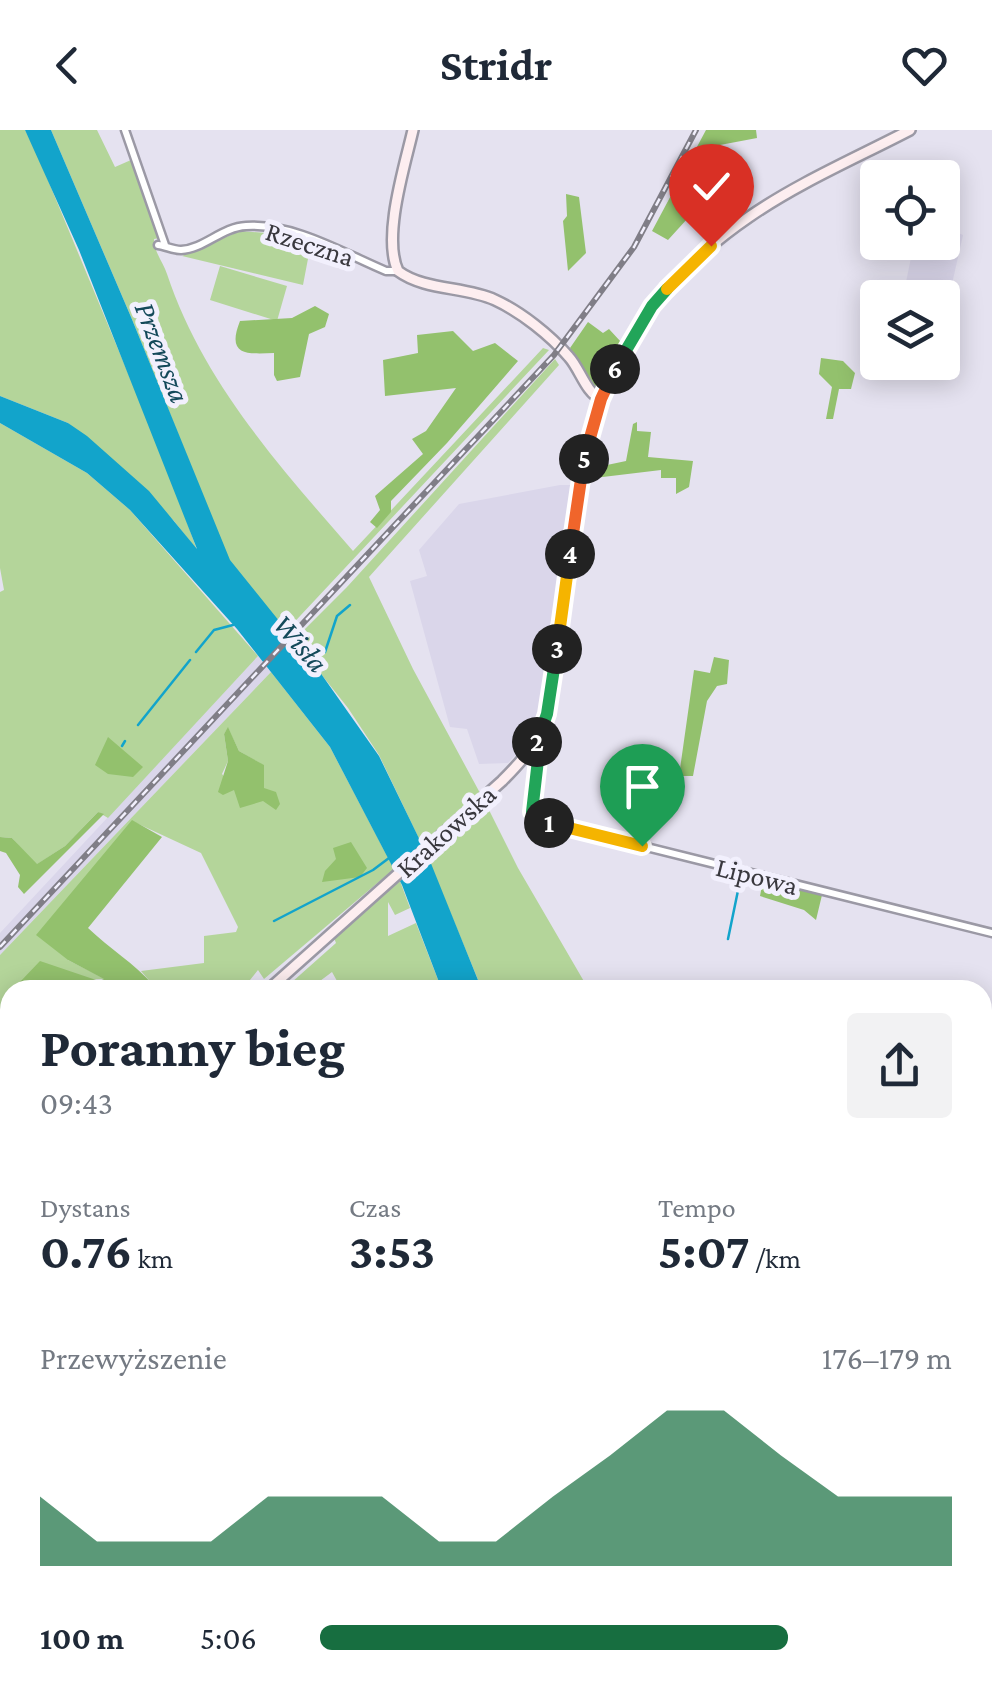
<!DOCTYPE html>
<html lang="pl">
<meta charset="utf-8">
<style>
body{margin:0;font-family:"Crimson Pro",serif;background:#f2f2f3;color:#1f2937;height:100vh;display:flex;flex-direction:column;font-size:38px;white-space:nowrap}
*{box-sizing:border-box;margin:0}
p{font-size:32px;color:#747a83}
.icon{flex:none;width:55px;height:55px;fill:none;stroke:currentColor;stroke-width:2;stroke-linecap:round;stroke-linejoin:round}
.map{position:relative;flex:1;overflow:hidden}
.side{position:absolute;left:0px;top:850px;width:992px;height:718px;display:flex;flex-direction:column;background:#fff;border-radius:30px 30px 0 0;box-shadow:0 5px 25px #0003}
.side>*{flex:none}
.buttons{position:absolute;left:860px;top:30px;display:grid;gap:20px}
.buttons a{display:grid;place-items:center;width:100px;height:100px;border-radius:10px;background:#fff;box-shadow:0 5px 25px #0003;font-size:50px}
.pin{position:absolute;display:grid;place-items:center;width:85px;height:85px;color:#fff;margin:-102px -42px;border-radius:50% 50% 50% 0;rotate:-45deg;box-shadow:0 0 10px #0007}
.pin .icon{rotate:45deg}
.km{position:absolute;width:50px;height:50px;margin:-25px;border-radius:50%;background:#222;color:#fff;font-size:28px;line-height:50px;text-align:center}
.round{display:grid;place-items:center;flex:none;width:105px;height:105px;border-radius:10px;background:#f2f2f3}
.headline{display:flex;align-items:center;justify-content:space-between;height:170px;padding:0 40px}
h1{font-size:55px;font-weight:700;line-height:75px}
.figures{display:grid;grid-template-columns:repeat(3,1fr);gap:15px;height:170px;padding:10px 40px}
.figures div{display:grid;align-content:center}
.figures b{font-size:50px;font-weight:700}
.figures small{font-size:28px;font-weight:400}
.figures p{font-size:28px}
.chart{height:280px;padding:20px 40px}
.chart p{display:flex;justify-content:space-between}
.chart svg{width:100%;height:180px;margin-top:10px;fill:#176e40;opacity:.7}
ul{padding:0 40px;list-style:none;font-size:32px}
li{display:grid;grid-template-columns:160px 120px 1fr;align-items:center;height:75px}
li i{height:25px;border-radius:12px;background:#176e40}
header{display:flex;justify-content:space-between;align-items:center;height:130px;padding:0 40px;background:#fff;font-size:45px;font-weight:700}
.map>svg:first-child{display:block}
.built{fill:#dad6ea}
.green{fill:#b4d59a;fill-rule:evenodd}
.forest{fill:#93c16d}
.water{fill:#12a4cb}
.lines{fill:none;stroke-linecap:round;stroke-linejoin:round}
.stream{stroke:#12a4cb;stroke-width:2.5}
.street-casing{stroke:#9b99a5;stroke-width:11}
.secondary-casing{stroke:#9b99a5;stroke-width:14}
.street{stroke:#fff;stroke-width:6}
.secondary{stroke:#fdeef0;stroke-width:9}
.rail-casing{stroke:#807e87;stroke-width:6}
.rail{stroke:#f2f0fd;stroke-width:2.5;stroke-dasharray:8;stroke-linecap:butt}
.split-1-casing{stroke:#fff;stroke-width:20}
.split-2-casing{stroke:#fff;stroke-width:20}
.split-3-casing{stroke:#fff;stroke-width:20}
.split-4-casing{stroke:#fff;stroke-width:20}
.split-5-casing{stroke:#fff;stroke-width:20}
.split-6-casing{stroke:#fff;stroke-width:20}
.split-7-casing{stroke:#fff;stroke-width:20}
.split-8-casing{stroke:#fff;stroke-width:20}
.split-1{stroke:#f5b400;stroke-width:12}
.split-2{stroke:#22a559;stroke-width:12}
.split-3{stroke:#22a559;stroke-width:12}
.split-4{stroke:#f5b400;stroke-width:12}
.split-5{stroke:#f0652b;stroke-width:12}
.split-6{stroke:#f0652b;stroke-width:12}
.split-7{stroke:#22a559;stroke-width:12}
.split-8{stroke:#f5b400;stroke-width:12}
.labels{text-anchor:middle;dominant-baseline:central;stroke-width:10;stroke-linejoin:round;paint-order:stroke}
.street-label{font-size:28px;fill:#39383e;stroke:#f2f0fd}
.water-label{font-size:30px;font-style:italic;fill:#14495a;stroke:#f2f0fd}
</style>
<header><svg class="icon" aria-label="back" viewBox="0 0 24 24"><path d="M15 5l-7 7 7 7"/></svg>Stridr<svg class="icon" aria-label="heart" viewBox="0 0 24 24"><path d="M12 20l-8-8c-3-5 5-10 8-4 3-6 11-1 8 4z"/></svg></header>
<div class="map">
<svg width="992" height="1566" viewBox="0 0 992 1566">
<rect width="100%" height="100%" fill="#e5e2f0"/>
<path class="built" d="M943 97 963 105 948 172 943 175 942 168 913 167 915 158 906 152 914 113 942 112Z
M560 355H572L561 421 545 555 535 605 508 633 479 634 467 599 450 597 410 451 427 446 419 420 459 374Z
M258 526 271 542 0 825V803Z"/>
<path class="green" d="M0 0H25L35 19 167 337 197 420 174 391 68 293 0 266Z
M51 0H97L115 37 131 30 160 108 154 109C154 122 163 132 167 144 203 252 280 337 353 421L543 218 549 220 286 501 229 430 131 187Z
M240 101 279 104 311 113 303 155 182 126Z
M220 136 287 156 277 191 210 170Z
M555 229 559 235 369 447 413 539 480 663 422 715 379 625 348 578 294 510 347 457Z
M0 293 87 343 130 380 258 526 108 688 98 682 65 716 36 735 12 708 0 707V462L4 460 0 438Z
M271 542 330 617 394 739 264 849 258 840 242 860H184L182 851 153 855 141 841 204 833V806L236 802 238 797 201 723 132 691 68 830 105 849 20 852 26 860H10V917L0 926V825ZM228 598 239 621 263 635 264 659H234L222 644 228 631 224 604Z
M487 676 518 738 589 860H485L481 857 427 726Z
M400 751 410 778 395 785 388 772V806L416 793 442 860H378L373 854 365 860H342L332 842 320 851 315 860H283L336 813 334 808Z
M0 959 10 967V1098L5 1101 0 1100Z
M982 1360 992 1367V1478L984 1483 992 1503 983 1494Z
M580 1558H755L753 1566H571Z
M771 1558H907L891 1566H768Z"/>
<path class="forest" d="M706 0H756L757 8 720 15 696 47 688 88 668 110 652 101Z
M566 64 579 67 586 123 568 141 563 91 567 86Z
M315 176 329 184 325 197 309 204 300 247 277 251 274 245V223C247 224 226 226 240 191L292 188Z
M588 192 603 203 609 199 621 212 600 254 595 256 590 254 570 218Z
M453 201 473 221 495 213 518 231 447 313 391 371V382L377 398 370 392 380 380 375 366 423 324 412 309 426 301 456 258 385 266 383 230 418 223 417 205Z
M821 228 843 231 855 243 851 259H839L833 289H826L832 257 819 244Z
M637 292V301L651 302 648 327 693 331 689 357 676 364V348H661V340L586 349 588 339 626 331 633 294Z
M714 527 729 530 727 554 717 556 707 571 693 646H679L694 540 710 543Z
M228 597 239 621 264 635V658L276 662 280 674 276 680 263 671 240 678 234 660 223 665 218 662 228 631 224 604Z
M108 607 143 637 133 647 108 644 95 635Z
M98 682 104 684 24 764 18 757 20 745 6 723 0 721V707L12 708 37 734 65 716Z
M132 690 162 707 88 798C110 819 134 833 153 855L182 851 184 860H59L53 857 26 860 19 853 40 831 99 851 104 849 68 830 36 805Z
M351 712 367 738 360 747 322 752 325 741 336 729 333 718Z
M763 750 822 765 816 790 804 780 760 766Z"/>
<path class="water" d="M25 0H51L131 187 230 430 317 538 379 626 430 731 482 860H442L402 755 330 617 237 499 130 380 87 343 0 293V266L68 293 87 306 149 361 197 419 79 120Z"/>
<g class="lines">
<path class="stream" d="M196 522 214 500 233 495
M325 522 337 486 350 475
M138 595 190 530
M122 616 125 611
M274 791 373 740 389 728
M728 809 741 746
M982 1055 992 1056
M982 1134V1190
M982 1237 986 1241 982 1249"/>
<defs>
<path id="street" d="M125 0 165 115
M158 115C166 116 173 120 181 120 204 119 222 97 246 96 294 93 343 123 386 141H398
M532 618 538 630 532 682 538 690 992 803
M0 1445 10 1450
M62 1558 63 1566
M369 1558 374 1566
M112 1566 116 1558
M273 1566 282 1558"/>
<path id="secondary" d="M413 0C405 35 382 107 398 141 425 161 465 156 495 170 521 182 550 205 569 227 580 239 586 263 601 269
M268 860 502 651C523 630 538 613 547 584 579 387 563 214 749 87 798 53 856 28 910 0
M0 1117 10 1107"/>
</defs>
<use href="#street" class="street-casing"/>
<use href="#secondary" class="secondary-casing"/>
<use href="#street" class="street"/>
<use href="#secondary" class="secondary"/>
<defs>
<path id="rail" d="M0 817 554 225 634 117 696 0"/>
</defs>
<use href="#rail" class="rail-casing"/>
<use href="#rail" class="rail"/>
</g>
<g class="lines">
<defs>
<path id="split-1" d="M549 693 642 716"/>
<path id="split-2" d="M537 612 532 618 538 630 532 682 538 690 549 693"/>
<path id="split-3" d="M537 612 547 584 557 519"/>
<path id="split-4" d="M557 519 570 424"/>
<path id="split-5" d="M570 424 584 329"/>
<path id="split-6" d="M584 329 601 269 615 239"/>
<path id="split-7" d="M615 239 652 176 667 159"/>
<path id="split-8" d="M667 159 711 116"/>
</defs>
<use href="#split-1" class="split-1-casing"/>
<use href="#split-2" class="split-2-casing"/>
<use href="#split-3" class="split-3-casing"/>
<use href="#split-4" class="split-4-casing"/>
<use href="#split-5" class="split-5-casing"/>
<use href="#split-6" class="split-6-casing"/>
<use href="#split-7" class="split-7-casing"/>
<use href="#split-8" class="split-8-casing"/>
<use href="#split-1" class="split-1"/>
<use href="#split-2" class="split-2"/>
<use href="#split-3" class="split-3"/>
<use href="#split-4" class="split-4"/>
<use href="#split-5" class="split-5"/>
<use href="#split-6" class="split-6"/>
<use href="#split-7" class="split-7"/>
<use href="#split-8" class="split-8"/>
</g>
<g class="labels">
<g class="street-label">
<text transform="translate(310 114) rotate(18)">Rzeczna</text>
<text transform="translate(446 701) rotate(-42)">Krakowska</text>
<text transform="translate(757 746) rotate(14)">Lipowa</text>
</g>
<g class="water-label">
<text transform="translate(163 222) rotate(69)">Przemsza</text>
<text transform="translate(301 513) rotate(49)">Wisła</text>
</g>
</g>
</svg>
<div class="buttons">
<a><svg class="icon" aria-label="locate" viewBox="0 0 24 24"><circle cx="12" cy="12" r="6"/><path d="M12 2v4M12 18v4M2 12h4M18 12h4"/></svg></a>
<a><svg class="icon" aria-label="layers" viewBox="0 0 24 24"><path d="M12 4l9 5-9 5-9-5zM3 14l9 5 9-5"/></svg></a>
</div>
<div class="pin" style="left:642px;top:716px;background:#1e9e55"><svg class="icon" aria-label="arrive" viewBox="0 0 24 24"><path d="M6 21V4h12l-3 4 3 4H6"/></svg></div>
<div class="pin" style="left:711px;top:116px;background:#d93025"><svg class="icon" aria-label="check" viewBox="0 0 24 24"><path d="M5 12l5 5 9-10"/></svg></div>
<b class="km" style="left:549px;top:693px">1</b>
<b class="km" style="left:537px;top:612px">2</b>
<b class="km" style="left:557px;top:519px">3</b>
<b class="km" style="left:570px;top:424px">4</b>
<b class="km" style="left:584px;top:329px">5</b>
<b class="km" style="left:615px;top:239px">6</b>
<section class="side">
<div class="headline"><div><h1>Poranny bieg</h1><p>09:43</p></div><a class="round"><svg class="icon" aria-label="share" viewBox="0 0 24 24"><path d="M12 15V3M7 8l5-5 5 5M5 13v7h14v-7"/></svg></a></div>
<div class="figures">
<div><p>Dystans</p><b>0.76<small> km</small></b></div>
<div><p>Czas</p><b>3:53</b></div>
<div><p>Tempo</p><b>5:07<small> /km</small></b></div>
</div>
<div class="chart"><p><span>Przewyższenie</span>176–179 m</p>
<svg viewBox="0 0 160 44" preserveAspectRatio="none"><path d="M0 44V27L10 38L20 38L30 38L40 27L50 27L60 27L70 38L80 38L90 27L100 17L110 6L120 6L130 17L140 27L150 27L160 27V44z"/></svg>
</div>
<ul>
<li><b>100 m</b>5:06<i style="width:74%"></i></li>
</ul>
</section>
</div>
